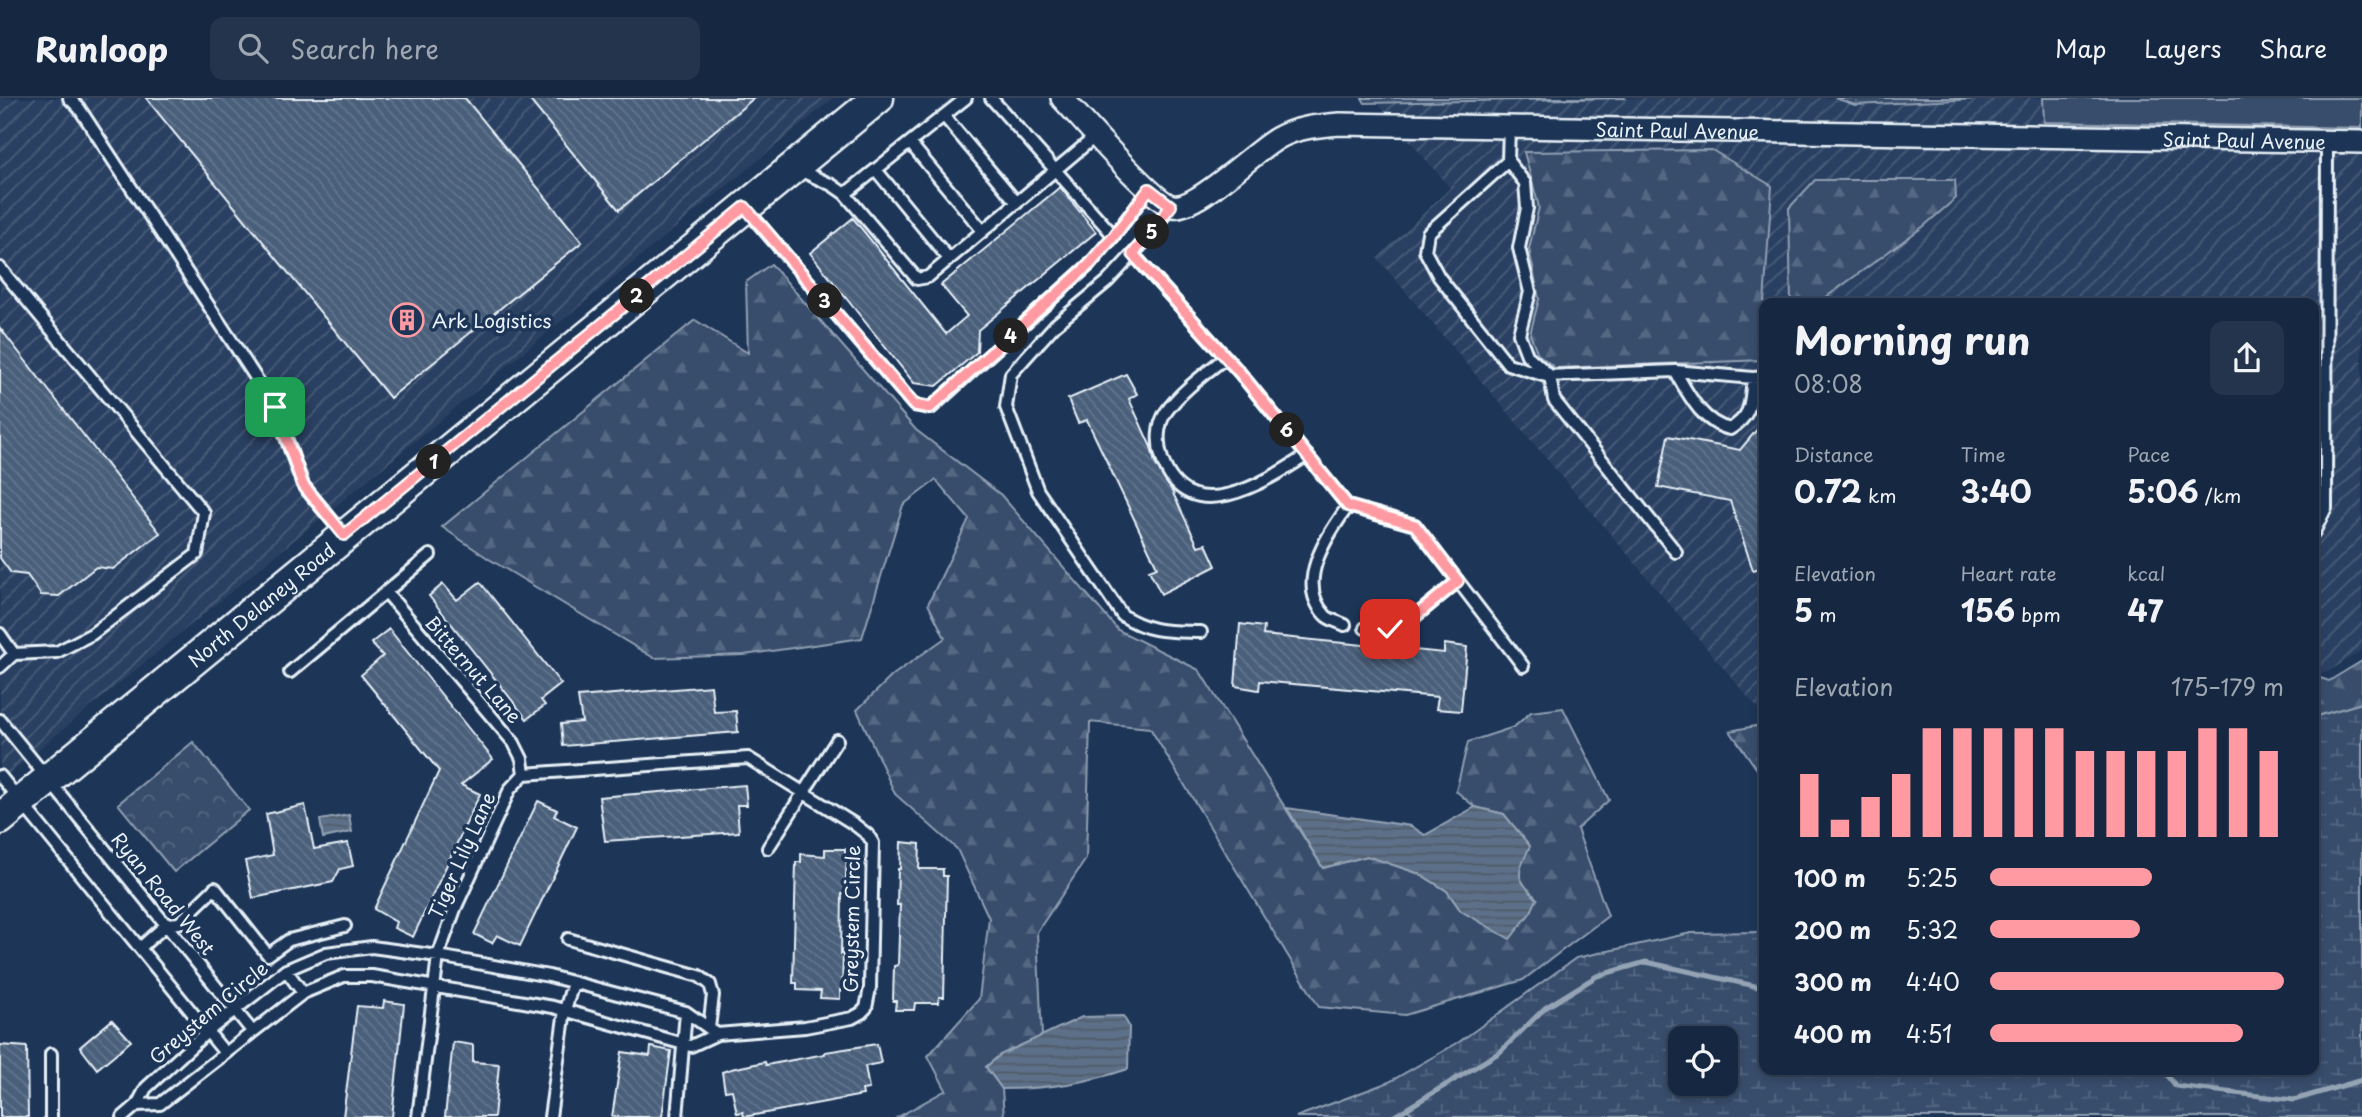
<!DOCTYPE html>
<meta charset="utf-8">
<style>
body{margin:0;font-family:"Playpen Sans",sans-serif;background:#23344c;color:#f1f3f6;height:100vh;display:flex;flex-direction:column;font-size:26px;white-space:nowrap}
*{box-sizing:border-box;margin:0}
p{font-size:23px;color:#9ea6b1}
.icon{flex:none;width:38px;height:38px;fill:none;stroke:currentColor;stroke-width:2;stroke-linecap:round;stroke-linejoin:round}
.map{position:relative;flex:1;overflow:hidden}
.side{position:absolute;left:1759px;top:200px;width:560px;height:777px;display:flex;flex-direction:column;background:#162841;border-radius:14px;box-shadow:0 4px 10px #0003,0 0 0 2px #35445a}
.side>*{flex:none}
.tools{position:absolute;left:1668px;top:928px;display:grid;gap:14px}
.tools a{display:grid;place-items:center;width:70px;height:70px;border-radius:14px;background:#162841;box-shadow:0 4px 10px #0003,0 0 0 2px #35445a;font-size:35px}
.pin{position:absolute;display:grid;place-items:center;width:60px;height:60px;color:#fff;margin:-30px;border-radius:14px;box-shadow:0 4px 10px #0006}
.km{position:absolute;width:35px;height:35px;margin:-18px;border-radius:50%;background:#222;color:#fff;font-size:19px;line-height:35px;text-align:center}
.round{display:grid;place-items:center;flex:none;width:74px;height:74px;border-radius:14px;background:#23344c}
.headline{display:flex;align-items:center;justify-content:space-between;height:119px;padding:0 35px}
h1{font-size:38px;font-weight:700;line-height:52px}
.figures{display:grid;grid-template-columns:repeat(3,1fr);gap:10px;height:119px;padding:7px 35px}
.figures div{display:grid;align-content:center}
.figures b{font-size:30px;font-weight:700}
.figures small{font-size:19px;font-weight:400}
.figures p{font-size:19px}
.chart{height:196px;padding:14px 35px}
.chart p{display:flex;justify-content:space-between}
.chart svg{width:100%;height:126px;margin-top:7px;stroke:#ff9aa2;stroke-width:6}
ul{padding:0 35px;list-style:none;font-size:23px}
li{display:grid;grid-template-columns:112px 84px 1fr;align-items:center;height:52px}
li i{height:18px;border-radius:9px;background:#ff9aa2}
header{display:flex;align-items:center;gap:42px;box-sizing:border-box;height:98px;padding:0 35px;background:#162841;border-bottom:2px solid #35445a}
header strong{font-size:33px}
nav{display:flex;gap:38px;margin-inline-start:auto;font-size:24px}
.search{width:490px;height:63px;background:#23344c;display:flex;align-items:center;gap:18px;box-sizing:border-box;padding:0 24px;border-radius:14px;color:#9ea6b1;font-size:26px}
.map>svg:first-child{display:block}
.industrial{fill:url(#industrial-furrows)}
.green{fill:#374d6c;stroke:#909fb2;stroke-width:2}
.forest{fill:url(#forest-firs);stroke:#909fb2;stroke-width:2}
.wetland{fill:url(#wetland-marsh);stroke:#909fb2;stroke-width:2;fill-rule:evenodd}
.park{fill:url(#park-crowns);stroke:#909fb2;stroke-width:2}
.water{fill:url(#water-rules);stroke:#95a4b5;stroke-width:2}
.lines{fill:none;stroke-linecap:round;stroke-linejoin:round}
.stream{stroke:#95a4b5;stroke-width:5}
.building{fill:url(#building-back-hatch);stroke:#e8f1f8;stroke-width:2}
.lane-casing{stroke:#e8f1f8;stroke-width:16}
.street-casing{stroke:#e8f1f8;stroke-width:26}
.secondary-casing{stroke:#e8f1f8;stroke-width:35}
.lane{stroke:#1d3557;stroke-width:10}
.street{stroke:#1d3557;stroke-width:21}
.secondary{stroke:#1d3557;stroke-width:30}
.route-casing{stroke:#fff;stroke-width:14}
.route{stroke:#ff9aa2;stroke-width:9}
.labels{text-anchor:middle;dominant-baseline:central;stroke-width:7;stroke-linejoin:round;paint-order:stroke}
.street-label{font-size:19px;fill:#e8f1f8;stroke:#1d3557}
.poi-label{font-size:19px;fill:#e8f1f8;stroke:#1d3557;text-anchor:start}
</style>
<header>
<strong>Runloop</strong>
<div class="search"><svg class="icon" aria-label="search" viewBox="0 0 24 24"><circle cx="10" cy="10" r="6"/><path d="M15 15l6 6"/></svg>Search here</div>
<nav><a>Map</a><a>Layers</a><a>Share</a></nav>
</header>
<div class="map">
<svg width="2362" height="1019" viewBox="0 0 2362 1019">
<defs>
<pattern id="industrial-furrows" width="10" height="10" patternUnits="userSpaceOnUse" patternTransform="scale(1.75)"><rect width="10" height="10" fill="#2a4162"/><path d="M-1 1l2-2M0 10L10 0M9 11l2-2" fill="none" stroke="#495d79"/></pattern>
<pattern id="forest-firs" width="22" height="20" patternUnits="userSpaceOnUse" patternTransform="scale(1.75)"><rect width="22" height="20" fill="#374d6c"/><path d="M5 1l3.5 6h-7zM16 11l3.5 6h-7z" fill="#546782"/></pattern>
<pattern id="wetland-marsh" width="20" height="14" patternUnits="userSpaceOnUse" patternTransform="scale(1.75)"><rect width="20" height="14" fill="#374d6c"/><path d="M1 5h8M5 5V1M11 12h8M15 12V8" fill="none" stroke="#546782"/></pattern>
<pattern id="park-crowns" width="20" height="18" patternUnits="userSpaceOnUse" patternTransform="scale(1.75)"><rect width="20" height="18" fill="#374d6c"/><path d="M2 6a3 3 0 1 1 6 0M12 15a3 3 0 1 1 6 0" fill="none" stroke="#546782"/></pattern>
<pattern id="water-rules" width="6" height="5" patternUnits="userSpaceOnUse" patternTransform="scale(1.75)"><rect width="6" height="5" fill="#5d7089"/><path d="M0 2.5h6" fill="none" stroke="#505a66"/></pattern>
<pattern id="building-back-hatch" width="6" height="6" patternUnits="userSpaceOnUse" patternTransform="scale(1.75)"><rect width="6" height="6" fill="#495e7a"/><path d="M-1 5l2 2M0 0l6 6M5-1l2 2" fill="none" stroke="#63768e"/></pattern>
</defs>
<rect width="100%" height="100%" fill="#1d3557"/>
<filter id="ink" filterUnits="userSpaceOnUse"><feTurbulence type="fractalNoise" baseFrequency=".0143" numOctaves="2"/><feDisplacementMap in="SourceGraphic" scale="14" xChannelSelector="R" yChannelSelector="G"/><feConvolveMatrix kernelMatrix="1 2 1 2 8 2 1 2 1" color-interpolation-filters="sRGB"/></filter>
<g filter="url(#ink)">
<path class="industrial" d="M0 0H834L0 683Z
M1373 0H2362V552L2328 574 2314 577V205H1764V618L1377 160 1450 90Z"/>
<path class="green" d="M2043 0H2362V30L2044 24Z"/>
<path class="forest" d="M1362 0H1626L1365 5Z
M1835 0H1999L1855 7Z
M1712 52 1772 88 1764 205V262L1555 270 1538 256 1530 236 1539 201 1529 151 1539 109 1524 54Z
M1815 82H1955L1956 100 1924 128 1818 205H1791L1789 110Z
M771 166 916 332 1001 397 1118 532 1199 572 1323 770 1367 758 1420 776 1447 793 1461 813 1537 801 1520 784 1504 716 1475 709 1456 693 1468 644 1514 629 1531 614 1563 610 1609 702 1577 731 1608 818 1523 882 1405 917 1319 909 1150 630 1090 624 1086 761 1037 834 1042 938 1000 957 986 969 1002 991 1004 1019H898L946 992 928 958 979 901 989 820 957 751 895 696 857 612 893 577 945 540 928 506 969 421 936 382 903 407 862 540 744 557 654 560 489 461 442 429 695 222 748 255 746 184Z
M2362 563V605L2314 619V578L2329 583Z
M1755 628 1764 631V681L1730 633Z"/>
<path class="wetland" d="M2362 605V1019H1417L1406 1011 1393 1019H1296L1389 984 1459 944 1576 860 1691 835 1764 834V971H2314V619ZM1680 940H1726V985H1680Z"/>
<path class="park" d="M193 644 249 712 174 774 118 706Z"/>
<path class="water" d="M1475 709 1504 716 1530 748C1517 778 1514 777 1537 801L1531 814 1510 841 1461 813 1447 793 1420 776 1367 758 1323 770 1287 710 1411 728 1425 737Z
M349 717 352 734 323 740 320 722Z
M1123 918 1129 928 1128 971C1087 985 1046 991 1002 991L986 969 1000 957 1082 919Z"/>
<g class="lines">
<path class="stream" d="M2162 971 2176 988 2294 1002 2362 982
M1393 1019 1500 954 1545 910 1597 878 1646 864 1764 890"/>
</g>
<path class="building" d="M146 0H465L582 144 390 300Z
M528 0H754L619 112Z
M1060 89 1096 134 978 232 977 254 937 288 914 285 810 155 853 120 946 236 967 218 941 187Z
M0 230 160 435 113 471 96 469 59 498 41 497 27 477 11 475 0 460Z
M1126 276 1137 296 1129 301 1151 349 1155 365 1171 391 1198 448 1206 446 1216 468 1161 496 1149 472 1157 469 1087 322 1078 325 1068 301Z
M1764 323V469L1753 472 1730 403 1658 389 1668 338 1740 352Z
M480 484 561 586 541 602 545 607 527 621 429 498 443 486 457 502Z
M1240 526 1264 529 1263 537 1444 555V546L1467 549 1461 613 1436 611 1438 599 1260 583 1259 592 1235 588Z
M389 531 493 661 461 687 480 696 413 839 394 830 396 824 374 811 439 673 361 577 383 558 371 545Z
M711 588 714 614 736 613 738 634 563 648 561 626 582 624 578 599Z
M745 687 747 707H737L739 734 605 743 599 699Z
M538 703 557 712 554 718 577 729 520 848 497 837 492 845 474 836Z
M305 707 314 751 348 745 353 768 340 771 333 784 253 800 245 763 273 757 266 716Z
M901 744 920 746 919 771H943V778H947L944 899H939L938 905H915L914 912H895L896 903H893L894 868 898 867 900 807H897L898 771H900Z
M825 751H845V760H847L845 796H842L841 856H843L842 892H840V901L820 900 821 893 797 892V885H793L796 764H801V756L825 758Z
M384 903 404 906 392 1019H343L357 908 383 910Z
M112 922 131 943 97 971 80 949Z
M453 944 473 947V964L499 966 494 1019H445Z
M877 946 881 965 865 968 869 991 862 992 863 997 744 1019 743 1014 737 1015 732 992 725 993 722 974 731 971 765 964 766 967 825 956V954Z
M0 947 27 949 28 1019H0Z
M651 949 671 953 662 1019H612L622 954 650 958Z"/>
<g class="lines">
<defs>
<path id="lane" d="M69 0 79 10 275 309 303 387 344 437
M944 18 1017 105
M1509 28 1508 63 1525 85 1527 110 1519 150 1530 194 1519 236 1527 257 1548 276
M910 45 983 133
M1508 63 1428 135 1425 153 1439 179 1508 266 1546 278 1675 273C1688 296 1702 325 1730 331 1753 317 1750 304 1753 280L1764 279
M795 70 832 87 845 96 917 181 928 179 1097 37
M876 72 949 161
M845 96 966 0
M1171 108 1145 143 1108 183 1055 227 1011 276 1006 309 1038 393 1122 517C1149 535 1170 533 1201 534
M747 112 914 307 931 310 1090 166 1114 138 991 0
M1114 138 1149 91
M1133 156 1240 275 1348 408 1415 427 1523 568
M0 170 204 415 197 456 92 536 57 554 14 556 0 569
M1226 259C1206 275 1181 293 1166 314 1157 327 1157 346 1162 361 1187 434 1266 384 1307 357
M1675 273 1753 280
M1550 278 1554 302 1676 454
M2314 434 2326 410 2327 43
M386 494 514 645 522 661 524 676
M1345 527C1339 524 1329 522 1325 517 1294 484 1328 437 1348 408
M1365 530 1390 532 1406 526 1458 483
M0 536 14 556
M290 574 430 457
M0 622 252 933
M0 678 225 955
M768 750 837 642
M568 841 699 878 710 886 713 897 709 930
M140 850 167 826 179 825 215 790 268 857 289 842 345 828
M286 872 303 895
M137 1007 160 1006 303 895 344 878H372L553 909 691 948 717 936 805 929 852 920 861 915 866 910 870 890 873 745 868 737 854 726 748 660 524 676
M51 1019V956
M123 1019 137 1007 146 990 208 933 286 872 326 855 372 849 438 858 549 878 686 914 717 936
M418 1019 438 858 455 811 510 691 524 676
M550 1019 565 912 573 885
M677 1019 686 914"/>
<g id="street">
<path id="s1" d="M1062 0C1081 20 1152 103 1172 108 1196 113 1254 53 1278 40 1297 29 1319 28 1340 26L2362 44"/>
</g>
<g id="secondary">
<path id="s2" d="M0 721 878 0"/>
</g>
</defs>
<use href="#lane" class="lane-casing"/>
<use href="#street" class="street-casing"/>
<use href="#secondary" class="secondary-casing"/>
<use href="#lane" class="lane"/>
<use href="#street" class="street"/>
<use href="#secondary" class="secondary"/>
</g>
</g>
<g class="lines" filter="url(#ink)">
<defs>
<path id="route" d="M275 309 303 387 344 437 745 109 914 307 930 310 1090 166 1114 138 1149 91 1171 108 1133 156 1240 275 1348 408 1415 427 1458 483 1406 526 1390 531"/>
</defs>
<use href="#route" class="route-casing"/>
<use href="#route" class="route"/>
</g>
<defs>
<symbol id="building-ring" viewBox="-11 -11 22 22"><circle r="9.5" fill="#1d3557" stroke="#ff9aa2" stroke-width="1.5"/><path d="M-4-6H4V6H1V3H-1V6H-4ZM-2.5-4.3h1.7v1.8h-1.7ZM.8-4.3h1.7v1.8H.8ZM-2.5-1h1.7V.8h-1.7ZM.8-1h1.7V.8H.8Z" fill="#ff9aa2"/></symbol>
</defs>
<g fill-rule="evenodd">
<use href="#building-ring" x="388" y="203" width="38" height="38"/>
</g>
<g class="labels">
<g class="street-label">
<text stroke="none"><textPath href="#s1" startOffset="684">Saint Paul Avenue</textPath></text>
<text stroke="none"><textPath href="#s1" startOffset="1251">Saint Paul Avenue</textPath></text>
<text stroke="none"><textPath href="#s2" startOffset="338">North Delaney Road</textPath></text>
<text transform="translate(474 571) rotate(49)">Bitternut Lane</text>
<text transform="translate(461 757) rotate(-66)">Tiger Lily Lane</text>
<text transform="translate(164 795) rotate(51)">Ryan Road West</text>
<text transform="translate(851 821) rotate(-89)">Greystem Circle</text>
<text transform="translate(208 914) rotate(-40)">Greystem Circle</text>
</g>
<g class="poi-label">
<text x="432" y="222">Ark Logistics</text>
</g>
</g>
</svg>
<div class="tools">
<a><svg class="icon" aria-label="locate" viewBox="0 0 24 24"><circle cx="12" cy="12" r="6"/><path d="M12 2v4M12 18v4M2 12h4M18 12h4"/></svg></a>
</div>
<div class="pin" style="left:275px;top:309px;background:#1e9e55"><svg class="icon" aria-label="arrive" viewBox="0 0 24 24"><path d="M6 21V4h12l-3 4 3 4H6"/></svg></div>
<div class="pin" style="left:1390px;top:531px;background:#d93025"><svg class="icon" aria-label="check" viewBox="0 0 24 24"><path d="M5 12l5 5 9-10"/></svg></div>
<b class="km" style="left:434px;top:364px">1</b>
<b class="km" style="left:637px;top:198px">2</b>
<b class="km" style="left:825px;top:203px">3</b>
<b class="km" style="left:1011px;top:238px">4</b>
<b class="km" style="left:1152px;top:134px">5</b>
<b class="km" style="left:1287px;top:332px">6</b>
<section class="side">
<div class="headline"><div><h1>Morning run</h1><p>08:08</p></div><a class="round"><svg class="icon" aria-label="share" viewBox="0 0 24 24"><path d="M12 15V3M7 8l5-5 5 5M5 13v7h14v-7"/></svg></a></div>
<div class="figures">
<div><p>Distance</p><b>0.72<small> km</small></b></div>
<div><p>Time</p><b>3:40</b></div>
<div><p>Pace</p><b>5:06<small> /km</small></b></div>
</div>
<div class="figures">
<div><p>Elevation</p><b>5<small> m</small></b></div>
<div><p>Heart rate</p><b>156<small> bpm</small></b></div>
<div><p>kcal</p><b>47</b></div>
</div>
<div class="chart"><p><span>Elevation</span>175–179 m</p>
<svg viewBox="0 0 160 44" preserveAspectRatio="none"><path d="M5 44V22M15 44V38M25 44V30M35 44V22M45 44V6M55 44V6M65 44V6M75 44V6M85 44V6M95 44V14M105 44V14M115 44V14M125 44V14M135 44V6M145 44V6M155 44V14"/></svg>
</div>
<ul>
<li><b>100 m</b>5:25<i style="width:55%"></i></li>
<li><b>200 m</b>5:32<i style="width:51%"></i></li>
<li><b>300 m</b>4:40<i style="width:100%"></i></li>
<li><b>400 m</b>4:51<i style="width:86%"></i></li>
</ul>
</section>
</div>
